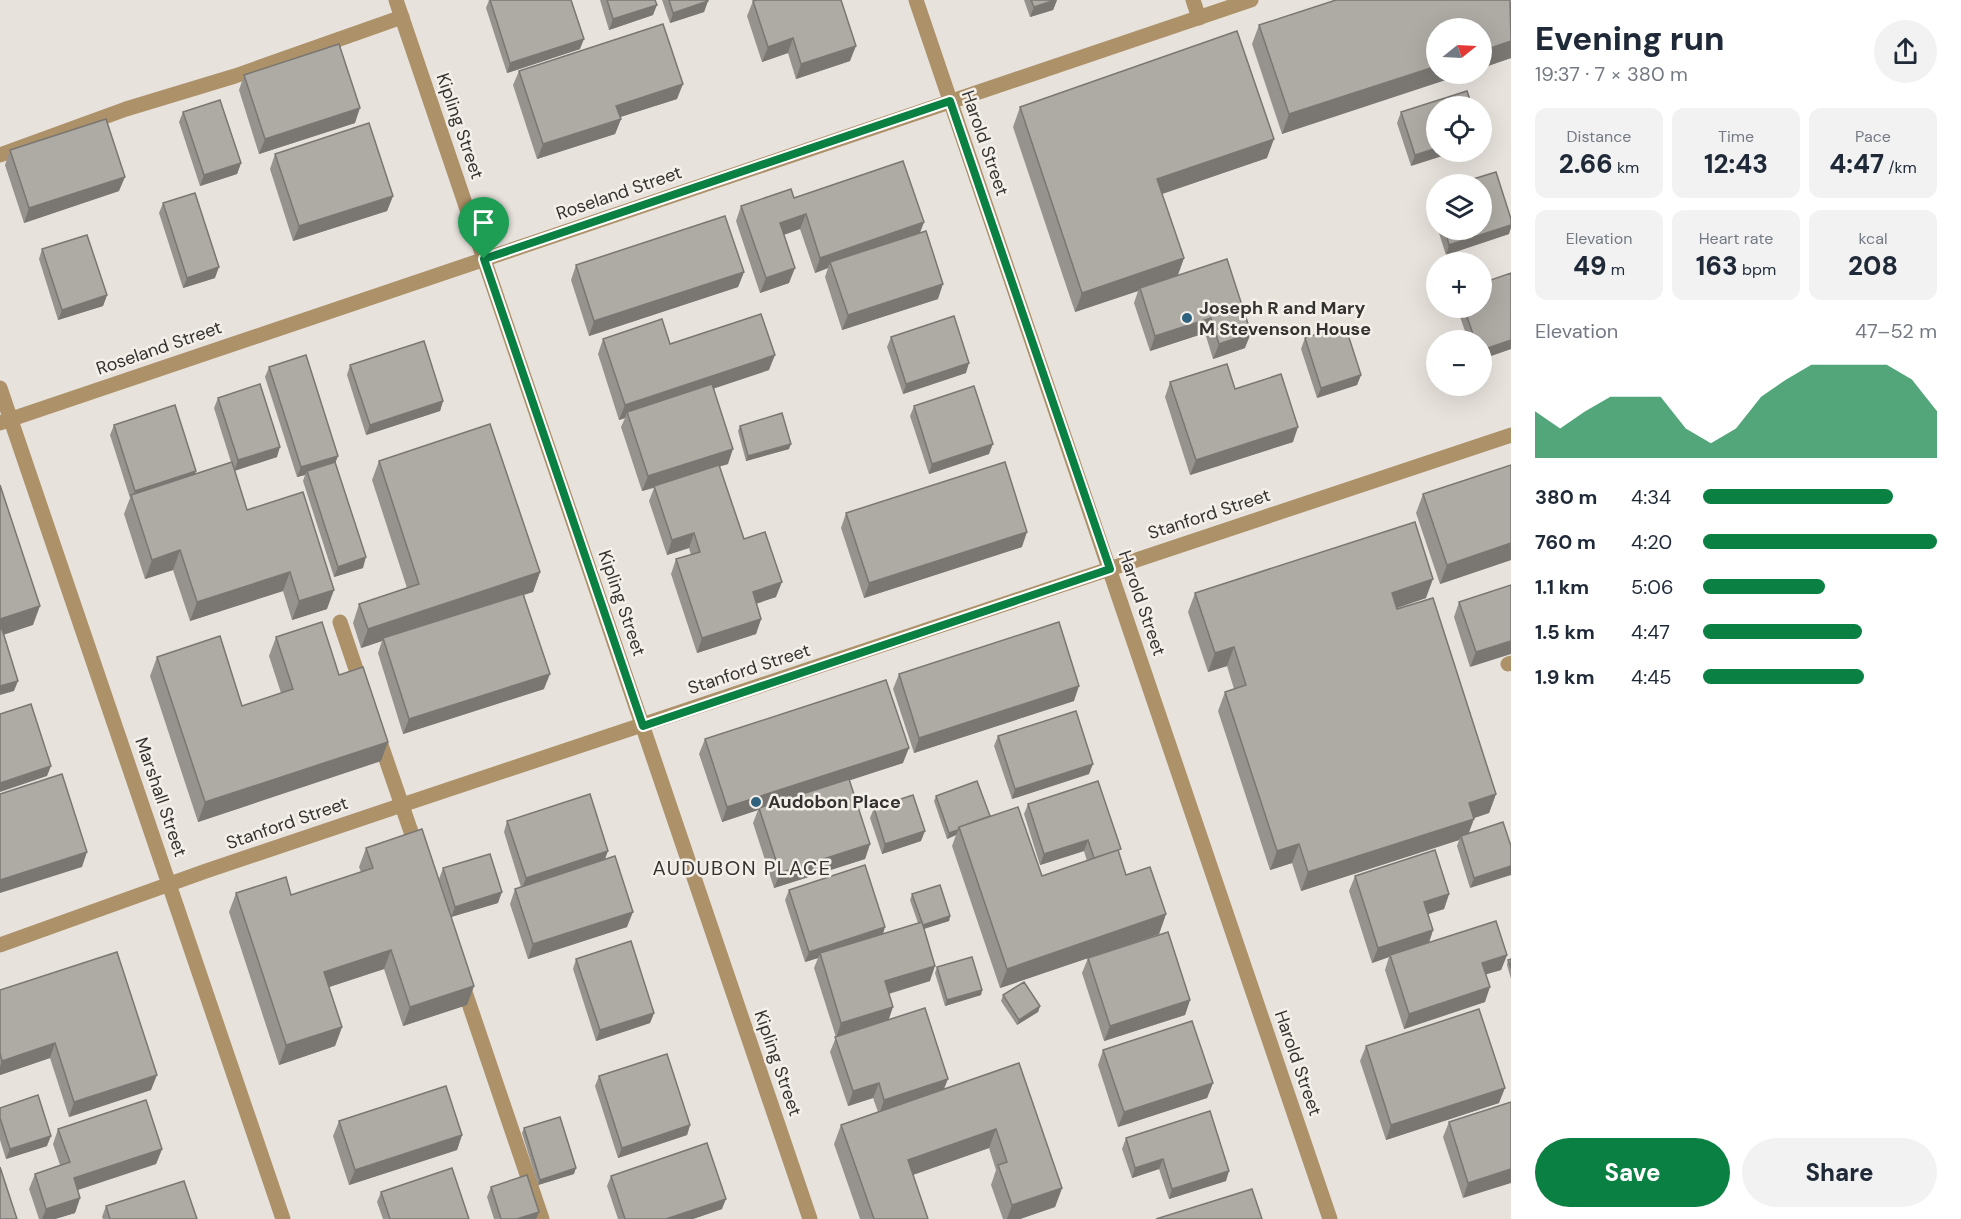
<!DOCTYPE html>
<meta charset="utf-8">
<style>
body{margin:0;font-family:"DM Sans",sans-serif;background:#f2f2f3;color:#1f2937;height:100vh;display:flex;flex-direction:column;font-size:22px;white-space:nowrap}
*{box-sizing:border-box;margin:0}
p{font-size:20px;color:#747a83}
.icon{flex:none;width:33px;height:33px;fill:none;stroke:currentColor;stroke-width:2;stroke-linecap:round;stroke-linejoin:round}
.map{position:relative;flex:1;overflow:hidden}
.details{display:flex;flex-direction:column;background:#fff;width:450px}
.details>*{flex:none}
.needle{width:39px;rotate:72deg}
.buttons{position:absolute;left:1426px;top:18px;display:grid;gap:12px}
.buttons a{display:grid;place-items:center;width:66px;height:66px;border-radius:50%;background:#fff;box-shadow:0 6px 24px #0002;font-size:30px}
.pin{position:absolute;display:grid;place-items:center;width:51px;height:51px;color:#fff;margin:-62px -26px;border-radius:50% 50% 50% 0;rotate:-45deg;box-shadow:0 0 6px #0007}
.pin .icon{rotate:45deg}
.round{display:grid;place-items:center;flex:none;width:63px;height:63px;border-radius:32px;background:#f2f2f3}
.overview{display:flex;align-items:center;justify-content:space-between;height:102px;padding:0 24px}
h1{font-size:33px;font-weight:800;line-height:45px}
.metrics{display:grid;grid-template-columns:repeat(3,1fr);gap:9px;height:102px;padding:6px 24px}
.metrics div{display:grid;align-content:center;border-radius:12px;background:#f2f2f3;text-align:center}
.metrics b{font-size:26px;font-weight:800}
.metrics small{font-size:16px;font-weight:400}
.metrics p{font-size:16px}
.chart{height:168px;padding:12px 24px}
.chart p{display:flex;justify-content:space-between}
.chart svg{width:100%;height:108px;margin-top:6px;fill:#0b8043;opacity:.7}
.button{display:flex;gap:12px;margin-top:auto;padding:12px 24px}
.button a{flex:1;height:69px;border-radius:36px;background:#0b8043;color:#fff;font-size:24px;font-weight:800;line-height:69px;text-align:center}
.button a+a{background:#f2f2f3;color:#1f2937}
ul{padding:0 24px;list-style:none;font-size:20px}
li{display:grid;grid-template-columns:96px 72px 1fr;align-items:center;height:45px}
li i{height:15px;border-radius:8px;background:#0b8043}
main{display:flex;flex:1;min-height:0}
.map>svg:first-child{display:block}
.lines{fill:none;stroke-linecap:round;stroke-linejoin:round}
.lane{stroke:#ad9168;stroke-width:15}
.street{stroke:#ad9168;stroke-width:15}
.wall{fill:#96928d}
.shaded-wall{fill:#7a7773}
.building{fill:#aeaaa4;stroke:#7a7773;stroke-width:1.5}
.route-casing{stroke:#fff;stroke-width:12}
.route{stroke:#0b8043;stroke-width:8}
.poi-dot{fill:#2e627f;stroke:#f4f0e9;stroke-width:2}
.labels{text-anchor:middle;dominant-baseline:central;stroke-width:5;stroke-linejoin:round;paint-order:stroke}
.street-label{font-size:18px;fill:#353331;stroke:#f4f0e9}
.poi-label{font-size:18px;font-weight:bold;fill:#353331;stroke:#f4f0e9;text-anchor:start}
.neighbourhood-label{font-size:20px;letter-spacing:1.5px;fill:#353331;stroke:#f4f0e9}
</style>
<main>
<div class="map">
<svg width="1511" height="1219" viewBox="0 0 1511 1219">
<rect width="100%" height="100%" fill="#e7e2dc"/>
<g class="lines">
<path class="lane" d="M1193 0 1199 18
M0 155 126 109 235 76 402 17
M340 622 362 687
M1508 664 1511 663
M377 733 418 852
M462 983 542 1219"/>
<path class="street" d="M396 0 810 1219
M916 0 1330 1219
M0 388 283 1219
M0 423 1251 0
M0 945 206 871 402 805 1511 435"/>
</g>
<path class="wall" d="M489 0H571L580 49 507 73 486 8Z
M600 0H655L653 15 609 30Z
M662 0H708L704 12 670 23Z
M1024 0H1057L1053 10 1030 17Z
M753 1 850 61 796 79 788 53 762 62 747 16Z
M1511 2V58L1482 68V28L1282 134 1252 44 1259 25Z
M519 71 677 99 620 117 621 119 615 134 537 159 513 85Z
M244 75 355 123 259 154 239 90Z
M1467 91 1411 166 1397 123 1401 112Z
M1020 107 1267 158 1162 194 1184 258 1178 275 1245 348 1213 359 1205 333 1150 351 1134 303 1138 291 1075 312 1013 127Z
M183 112 241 163 237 174 200 186 179 122Z
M10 150 119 191 24 223 5 165Z
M275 154 393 196 387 211 293 241 270 169Z
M1437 191V228L1429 203 1433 192Z
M794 198 924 222 920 233 938 299 842 330 825 277 828 268 815 273 800 229 784 235 789 283 760 293 736 221 741 206Z
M163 203 215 278 183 288 159 213Z
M1438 230H1482L1509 234 1446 255Z
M42 249 107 295 103 306 58 320 39 259Z
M576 265 744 272 738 287 589 336 571 280Z
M1511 273V349L1482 359V340H1468L1457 308H1482Z
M891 337 966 373 903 394 887 347Z
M1305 338 1361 375 1357 385 1317 398 1301 349Z
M603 339 670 344 769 370 714 388 728 464 719 466 744 539 776 597 756 603 761 619 756 634 697 653 671 574 676 559 691 555 689 548 667 555 649 501 654 488 642 491 621 427 625 418 619 420 598 354Z
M350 365 443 401 440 411 366 435 347 375Z
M269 367 338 456 335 462 363 568 334 577 303 481 305 475 297 477 265 377Z
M1170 382 1235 389 1293 442 1190 475 1165 397Z
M218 398 277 457 234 471 247 510 327 609 292 620 283 591 190 621 173 570 145 579 124 514 130 498 110 435 114 425 196 471 195 474 231 462 214 408Z
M914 406 989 454 929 474 910 416Z
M740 426 789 449 746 461 738 431Z
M379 461 540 572 533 592 524 594 544 689 403 734 378 653 382 641 361 648 353 623 359 604 407 588 372 480Z
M1511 465V560L1440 584 1416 513 1423 494Z
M846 513 1022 547 864 598 841 528Z
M1511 585 1470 667 1454 617 1459 602Z
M1195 593 1426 598 1397 608 1496 794 1489 813 1474 818 1468 833 1503 822 1470 888 1457 846 1459 840 1301 891 1292 863 1270 870 1218 711 1225 692 1234 689 1227 666 1208 672 1188 612Z
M276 637 339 675 381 761 198 822 150 676 157 657 242 706 281 693 269 656Z
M899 674 1074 701 914 753 893 689Z
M998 736 1089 774 1012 799 994 746Z
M705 739 903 763 849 780 870 844 865 859 774 888 753 823 758 810 722 822 699 754Z
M936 796 990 816 1042 876 1087 861 1084 851 1040 865 1024 814 1028 804 1119 854 1126 875 1166 914 1159 934 1000 988 952 846 956 835 947 839 934 801Z
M874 808 921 841 882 854 870 818Z
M507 821 605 859 627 927 528 959 510 904 515 889 521 887 504 832Z
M366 848 450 914 439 879 443 868 498 903 451 917 474 986 467 1005 403 1026 384 969 329 987 342 1027 335 1046 279 1065 229 912 236 893 291 895 361 872 359 867Z
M1355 876 1449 894 1444 909 1428 914 1433 930 1429 943 1507 955 1501 970 1486 974 1485 1002 1404 1029 1385 970 1389 957 1372 963 1349 891Z
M789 890 883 934 918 923 910 900 912 894 950 916 949 921 924 929 930 981 889 994V1019L944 1089 1019 1063 1062 1188 1055 1207 1020 1219H1003L991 1185 996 1170 989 1148 913 1175 928 1219H860L834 1144 841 1125 878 1112 873 1098 848 1106 830 1052 836 1037 814 968 818 958 805 962 785 900Z
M1088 958 1190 1000 1185 1015 1104 1041 1082 973Z
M576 959 654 1013 650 1023 596 1041 573 969Z
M1511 959V979L1507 965 1508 960Z
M937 967 982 990 981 995 945 1006 935 973Z
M0 990 151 1090 69 1117 50 1058 0 1075Z
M1003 995 1040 1006 1038 1012 1017 1025 1001 1001Z
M1366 1046 1499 1103 1386 1140 1360 1061Z
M1103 1050 1213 1083 1207 1098 1118 1127 1098 1065Z
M599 1076 690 1125 687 1135 618 1158 595 1086Z
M1511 1102 1463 1198 1443 1137 1449 1122Z
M0 1108 47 1146 6 1159 0 1140Z
M339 1121 462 1135 457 1150 349 1185 333 1136Z
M524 1128 574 1174 538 1185 522 1133Z
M58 1129 162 1149 156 1164 78 1190 80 1198 75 1213 55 1219H39L29 1189 35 1174 60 1165 53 1144Z
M1126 1138 1226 1181 1169 1199 1159 1169 1132 1178 1122 1149Z
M611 1176 722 1209 693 1219H618L607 1186Z
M491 1187 536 1219H494L487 1197Z
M381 1192 469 1219H383L377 1202Z
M106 1206 197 1219H103L102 1217Z"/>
<path class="shaded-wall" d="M1057 0 1053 10 1030 17 1034 7Z
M708 1 704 12 670 23 673 13Z
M657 5 653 15 609 30 613 19Z
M793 38 788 53 762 62 768 47Z
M584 39 580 49 507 73 510 63Z
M1511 41V58L1482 68V51Z
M856 46 850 61 796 79 801 64Z
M1437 66V74H1464L1282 134 1289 114Z
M683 84 677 99 611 120 616 106Z
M360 108 355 123 259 154 265 139Z
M621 119 615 134 537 159 543 144Z
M1274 139 1267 158 1150 198 1157 179Z
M1437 148V152H1455L1411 166 1415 155Z
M241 163 237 174 200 186 204 175Z
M125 177 119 191 24 223 29 208Z
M393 196 387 211 293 241 299 226Z
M806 214 800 229 774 238 780 223Z
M924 222 918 237 830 262 828 268 815 273 820 258Z
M1511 225V228L1509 234 1446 255 1449 245Z
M1184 258 1177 277 1140 288 1138 291 1075 312 1082 293Z
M219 267 215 278 183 288 187 278Z
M795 268 789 283 760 293 766 278Z
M744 272 738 287 589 336 594 321Z
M943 284 938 299 842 330 848 315Z
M107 295 103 306 58 320 62 310Z
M1211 318 1205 333 1150 351 1155 336Z
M1251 333 1245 348 1213 359 1219 344Z
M1511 340V349L1482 359V350Z
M775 355 769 370 629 417 627 412 625 418 619 420 625 405Z
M969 363 966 373 903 394 906 384Z
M1361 375 1357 385 1317 398 1321 388Z
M443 401 440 411 366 435 370 425Z
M1298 427 1293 442 1190 475 1196 460Z
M791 444 789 449 746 461 748 456Z
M993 444 989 454 929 474 932 464Z
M280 447 277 457 234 471 238 460Z
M733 449 728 464 642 491 648 476Z
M338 456 334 466 307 471 305 475 297 477 301 467Z
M196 471 192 482 133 498 135 491Z
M1027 532 1022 547 864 598 869 583Z
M694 533 689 548 667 555 672 540Z
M1511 543V560L1440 584 1447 565Z
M180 550 173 570 145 579 152 560Z
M366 557 363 568 334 577 338 567Z
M290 572 283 591 190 621 197 602Z
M540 572 533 592 384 641 383 638 382 641 361 648 368 629Z
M1433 579 1426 598 1385 612 1392 593Z
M782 582 776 597 747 607 753 592Z
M334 590 327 609 292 620 299 601Z
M40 606 33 625 0 636V619Z
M761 619 756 634 697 653 702 638Z
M1511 641V654L1470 667 1476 652Z
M1234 647 1227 666 1208 672 1215 653Z
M550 674 544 689 403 734 409 719Z
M18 681 14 691 0 695V686Z
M1079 686 1074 701 914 753 919 738Z
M388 742 381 761 198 822 205 802Z
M909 748 903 763 759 810V808L758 810 722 822 727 807Z
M1093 764 1089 774 1012 799 1015 789Z
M51 766 47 776 0 792V783Z
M1496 794 1489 813 1462 822 1469 803Z
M1474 819 1467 838 1461 836 1459 840 1301 891 1308 872Z
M958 830 956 835 947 839 949 833Z
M925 831 921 841 882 854 885 844Z
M1088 840 1084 851 1040 865 1044 854Z
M870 844 865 859 774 888 780 873Z
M1299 844 1292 863 1270 870 1277 851Z
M608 851 604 862 522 888 526 878Z
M87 852 82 867 0 893V880Z
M1511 866V875L1470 888 1474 878Z
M502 892 498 903 451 917 455 907Z
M1449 894 1444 909 1419 917 1424 902Z
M633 912 627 927 528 959 533 944Z
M1166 914 1159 934 1000 988 1007 969Z
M950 916 949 921 920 930 922 925Z
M885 927 882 938 820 953 818 958 805 962 809 952Z
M1433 930 1428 945 1390 955 1389 957 1372 963 1378 948Z
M391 950 384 969 317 991 324 972Z
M1507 955 1501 970 1477 977 1482 963Z
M935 966 930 981 880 996 885 981Z
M474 986 467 1005 403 1026 410 1007Z
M1490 987 1485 1002 1404 1029 1409 1014Z
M982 990 981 995 945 1006 947 1000Z
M1190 1000 1185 1015 1104 1041 1110 1026Z
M1040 1006 1038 1012 1017 1025 1019 1020Z
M893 1007 888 1022 836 1038 841 1023Z
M654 1013 650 1023 596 1041 600 1030Z
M342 1027 335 1046 279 1065 286 1045Z
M55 1043 50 1058 0 1075V1067L2 1061Z
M157 1075 151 1090 69 1117 74 1102Z
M948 1079 942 1094 879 1115 884 1100Z
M879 1083 873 1098 848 1106 853 1091Z
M1213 1083 1207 1098 1118 1127 1124 1112Z
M1505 1088 1499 1103 1386 1140 1391 1125Z
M690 1125 687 1135 618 1158 622 1148Z
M996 1129 989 1148 901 1179 908 1160Z
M462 1135 457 1150 349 1185 355 1170Z
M51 1136 47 1146 6 1159 10 1149Z
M162 1149 156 1164 68 1193 74 1178Z
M1163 1159 1159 1169 1132 1178 1135 1168Z
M576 1168 574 1174 538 1185 540 1180Z
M1511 1169V1183L1463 1198 1468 1183Z
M1229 1171 1226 1181 1169 1199 1172 1189Z
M1062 1188 1055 1207 1020 1219H1007L1012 1205Z
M80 1198 75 1213 55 1219H42L46 1209Z
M726 1199 722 1209 693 1219H666Z
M539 1212 536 1219H517Z"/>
<path class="building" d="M490 0H571L584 39 510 63Z
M607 0H655L657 5 613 19Z
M669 0H708V1L673 13Z
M757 0H841L856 46 801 64 793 38 768 47 753 1Z
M1031 0H1055L1034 7Z
M1336 0H1510L1511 41 1482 51V28H1437V66L1289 114 1259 25Z
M663 24 683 84 616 106 621 119 543 144 519 71Z
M1237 31 1274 139 1157 179 1184 258 1082 293 1020 107Z
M339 44 360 108 265 139 244 75Z
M1467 91 1472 106H1437V148L1415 155 1401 112Z
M220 100 241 163 204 175 183 112Z
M106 119 125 177 29 208 10 150Z
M369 123 393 196 299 226 275 154Z
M903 161 924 222 820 258 806 214 780 223 795 268 766 278 741 206 791 189 794 198Z
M1496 172 1511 219V225L1449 245 1445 230H1482V184H1457Z
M1437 191V206L1433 192Z
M195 193 219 267 187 278 163 203Z
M725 216 744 272 594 321 576 265Z
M926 231 943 284 848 315 830 262Z
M87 235 107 295 62 310 42 249Z
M1227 259 1251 333 1219 344 1211 318 1155 336 1140 288Z
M1511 273V340L1482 350V340H1475L1464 308H1482V283Z
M761 314 775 355 625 405 603 339 662 319 670 344Z
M954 316 969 363 906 384 891 337Z
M1345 325 1361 375 1321 388 1305 338Z
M424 341 443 401 370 425 350 365Z
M306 355 338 456 301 467 269 367Z
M1227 364 1235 389 1281 374 1298 427 1196 460 1170 382Z
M260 384 280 447 238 460 218 398Z
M712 384 733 449 648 476 627 412Z
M974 386 993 444 932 464 914 406Z
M175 405 196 471 135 491 114 425Z
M782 413 791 444 748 456 740 426Z
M490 424 540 572 368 629 359 604 419 584 379 461Z
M232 462 247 510 303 492 334 590 299 601 290 572 197 602 180 550 152 560 131 495Z
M335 462 366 557 338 567 307 471Z
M1005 462 1027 532 869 583 846 513Z
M719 465 744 539 765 532 782 582 753 592 761 619 702 638 676 559 700 552 694 533 672 540 654 486Z
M1511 465V543L1447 565 1423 494Z
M0 485 40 606 0 619Z
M1415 522 1433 579 1392 593 1397 609 1433 598 1496 794 1469 803 1474 819 1308 872 1299 844 1277 851 1225 692 1246 685 1234 647 1215 653 1195 593Z
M1511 585V641L1476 652 1459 602Z
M523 594 550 674 409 719 383 638Z
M322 622 339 675 363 667 388 742 205 802 157 657 220 636 242 706 293 689 276 637Z
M1059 622 1079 686 919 738 899 674Z
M2 629 18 681 0 686V630Z
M886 680 909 748 727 807 705 739Z
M31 704 51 766 0 783V714Z
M1076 711 1093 764 1015 789 998 736Z
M62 774 87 852 0 880V794Z
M849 779 870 844 780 873 759 808Z
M977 781 990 816 959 827 958 830 949 833 936 796Z
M1098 781 1121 849 1094 858 1088 840 1044 854 1028 804Z
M590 794 608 851 526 878 507 821Z
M913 795 925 831 885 844 874 808Z
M1018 807 1042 876 1118 850 1126 875 1150 867 1166 914 1007 969 959 827Z
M1503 822 1511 846V866L1474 878 1461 836Z
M422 829 474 986 410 1007 391 950 324 972 342 1027 286 1045 236 893 286 877 291 895 373 868 366 848Z
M1435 850 1449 894 1424 902 1433 930 1378 948 1355 876Z
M490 854 502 892 455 907 443 868Z
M615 856 633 912 533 944 515 889Z
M865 865 885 927 809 952 789 890Z
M940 885 950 916 923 925 912 894Z
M1496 921 1507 955 1482 963 1490 987 1409 1014 1390 955Z
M922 922 935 966 885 981 893 1007 841 1023 820 953Z
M1168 932 1190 1000 1110 1026 1088 958Z
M631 941 654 1013 600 1030 576 959Z
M117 952 157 1075 74 1102 55 1043 2 1061 0 1053V990Z
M972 957 982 990 947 1000 937 967Z
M1511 959V968L1508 960Z
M1024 982 1040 1006 1019 1020 1003 995Z
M925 1008 948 1079 884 1100 879 1083 853 1091 835 1037Z
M1479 1009 1505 1088 1391 1125 1366 1046Z
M1192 1021 1213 1083 1124 1112 1103 1050Z
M667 1054 690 1125 622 1148 599 1076Z
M1019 1063 1062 1188 1012 1205 998 1165 1007 1162 996 1129 908 1160 928 1219H874L841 1125Z
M446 1086 462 1135 355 1170 339 1121Z
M38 1095 51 1136 10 1149 0 1118V1108Z
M146 1100 162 1149 74 1178 80 1198 46 1209 35 1174 70 1162 58 1129Z
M1511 1102V1169L1468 1183 1449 1122Z
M1210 1111 1229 1171 1172 1189 1163 1159 1135 1168 1126 1138Z
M560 1117 576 1168 540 1180 524 1128Z
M707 1143 726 1199 666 1219H625L611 1176Z
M0 1167 17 1219H0Z
M452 1168 469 1219H390L381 1192Z
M527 1175 539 1212 517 1219H501L491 1187Z
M184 1181 197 1219H110L106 1206Z
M1252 1189 1262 1219H1156Z"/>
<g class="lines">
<defs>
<path id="route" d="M950 101 1110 569 643 726 484 259Z"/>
</defs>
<use href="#route" class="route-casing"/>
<use href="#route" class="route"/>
</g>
<g class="poi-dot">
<circle cx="1187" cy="318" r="6"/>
<circle cx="756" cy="802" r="6"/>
</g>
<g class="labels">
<g class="street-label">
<text transform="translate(460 126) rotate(71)">Kipling Street</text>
<text transform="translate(985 143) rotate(71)">Harold Street</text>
<text transform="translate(619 193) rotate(-19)">Roseland Street</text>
<text transform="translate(159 348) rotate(-19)">Roseland Street</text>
<text transform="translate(1209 514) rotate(-18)">Stanford Street</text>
<text transform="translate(622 603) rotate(71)">Kipling Street</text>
<text transform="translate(1142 603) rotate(71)">Harold Street</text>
<text transform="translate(749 669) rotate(-18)">Stanford Street</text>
<text transform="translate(161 797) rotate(71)">Marshall Street</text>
<text transform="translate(287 823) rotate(-19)">Stanford Street</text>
<text transform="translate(778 1063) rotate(71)">Kipling Street</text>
<text transform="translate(1298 1063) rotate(71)">Harold Street</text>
</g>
<g class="poi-label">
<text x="1199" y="308">Joseph R and Mary<tspan x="1199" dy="21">M Stevenson House</tspan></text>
<text x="768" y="802">Audobon Place</text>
</g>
<g class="neighbourhood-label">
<text x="742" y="868">AUDUBON PLACE</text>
</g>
</g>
</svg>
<div class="buttons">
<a><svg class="needle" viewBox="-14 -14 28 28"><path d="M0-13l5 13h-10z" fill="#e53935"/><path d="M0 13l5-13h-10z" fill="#747a83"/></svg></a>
<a><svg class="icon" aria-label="locate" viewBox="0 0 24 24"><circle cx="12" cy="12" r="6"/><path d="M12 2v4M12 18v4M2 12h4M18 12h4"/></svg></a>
<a><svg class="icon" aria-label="layers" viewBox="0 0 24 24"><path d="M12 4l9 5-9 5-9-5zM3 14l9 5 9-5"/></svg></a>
<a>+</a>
<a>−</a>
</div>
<div class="pin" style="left:484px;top:259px;background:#1e9e55"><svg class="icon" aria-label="arrive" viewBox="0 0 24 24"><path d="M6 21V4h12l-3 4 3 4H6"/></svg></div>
</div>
<section class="details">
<div class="overview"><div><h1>Evening run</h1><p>19:37 · 7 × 380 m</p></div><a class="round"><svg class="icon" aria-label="share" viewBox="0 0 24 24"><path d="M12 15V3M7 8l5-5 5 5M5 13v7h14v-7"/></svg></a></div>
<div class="metrics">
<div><p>Distance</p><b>2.66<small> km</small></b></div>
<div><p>Time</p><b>12:43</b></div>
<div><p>Pace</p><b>4:47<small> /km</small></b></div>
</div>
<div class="metrics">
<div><p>Elevation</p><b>49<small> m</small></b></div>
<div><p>Heart rate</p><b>163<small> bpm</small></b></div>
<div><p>kcal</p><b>208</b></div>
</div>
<div class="chart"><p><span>Elevation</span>47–52 m</p>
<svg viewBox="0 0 160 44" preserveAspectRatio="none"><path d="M0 44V25L10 32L20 25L30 19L40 19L50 19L60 32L70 38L80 32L90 19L100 12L110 6L120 6L130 6L140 6L150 12L160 25V44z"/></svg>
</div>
<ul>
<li><b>380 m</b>4:34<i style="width:81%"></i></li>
<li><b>760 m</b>4:20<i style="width:100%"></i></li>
<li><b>1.1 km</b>5:06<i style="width:52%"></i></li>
<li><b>1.5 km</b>4:47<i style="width:68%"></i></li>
<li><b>1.9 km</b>4:45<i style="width:69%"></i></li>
</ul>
<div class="button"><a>Save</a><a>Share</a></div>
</section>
</main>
